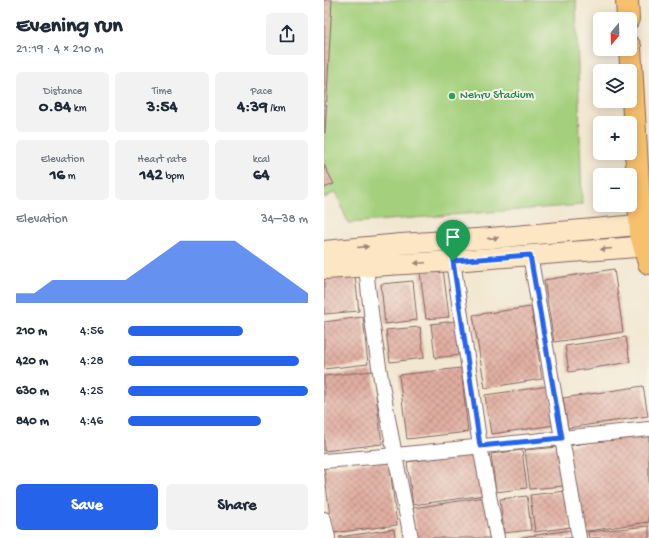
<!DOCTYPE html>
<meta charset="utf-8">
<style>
body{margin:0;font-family:"Gochi Hand",sans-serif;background:#f2f2f3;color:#1f2937;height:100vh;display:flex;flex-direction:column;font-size:15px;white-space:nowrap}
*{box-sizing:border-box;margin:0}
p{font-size:13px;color:#747a83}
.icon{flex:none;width:22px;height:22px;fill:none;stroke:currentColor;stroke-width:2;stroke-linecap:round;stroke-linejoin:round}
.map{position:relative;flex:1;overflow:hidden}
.panel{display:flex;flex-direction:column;background:#fff;width:324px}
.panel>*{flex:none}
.needle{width:26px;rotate:199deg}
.buttons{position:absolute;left:269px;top:12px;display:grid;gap:8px}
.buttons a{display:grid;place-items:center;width:44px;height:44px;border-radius:6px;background:#fff;box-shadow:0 2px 10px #0003;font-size:20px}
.pin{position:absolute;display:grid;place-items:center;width:34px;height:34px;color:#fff;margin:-41px -17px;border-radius:50% 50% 50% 0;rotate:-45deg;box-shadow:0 0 4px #0007}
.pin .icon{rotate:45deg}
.round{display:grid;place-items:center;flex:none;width:42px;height:42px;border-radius:6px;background:#f2f2f3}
.headline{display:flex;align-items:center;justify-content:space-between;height:68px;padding:0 16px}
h1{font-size:22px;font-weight:800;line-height:30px}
.figures{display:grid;grid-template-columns:repeat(3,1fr);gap:6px;height:68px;padding:4px 16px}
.figures div{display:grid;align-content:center;border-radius:6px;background:#f2f2f3;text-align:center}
.figures b{font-size:17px;font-weight:800}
.figures small{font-size:11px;font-weight:400}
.figures p{font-size:11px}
.chart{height:112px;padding:8px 16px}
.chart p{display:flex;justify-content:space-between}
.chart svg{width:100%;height:72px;margin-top:4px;fill:#2563eb;opacity:.7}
.cta{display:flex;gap:8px;margin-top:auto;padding:8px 16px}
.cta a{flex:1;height:46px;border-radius:6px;background:#2563eb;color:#fff;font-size:16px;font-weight:800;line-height:46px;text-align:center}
.cta a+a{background:#f2f2f3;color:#1f2937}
ul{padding:0 16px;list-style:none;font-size:13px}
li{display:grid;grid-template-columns:64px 48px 1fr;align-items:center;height:30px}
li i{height:10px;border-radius:5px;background:#2563eb}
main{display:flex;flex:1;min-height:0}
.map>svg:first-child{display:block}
.grass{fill:#a4d07d;stroke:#777854}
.building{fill:url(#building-cross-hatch)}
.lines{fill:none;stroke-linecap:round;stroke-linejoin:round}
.minor-casing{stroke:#856565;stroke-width:16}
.secondary-casing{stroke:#856565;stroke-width:22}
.primary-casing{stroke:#856565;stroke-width:24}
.minor{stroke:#fff;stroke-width:14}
.secondary{stroke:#fce6c4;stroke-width:20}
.primary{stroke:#f7c06c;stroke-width:22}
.oneway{fill:#a38278}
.route-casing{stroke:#fff;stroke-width:8}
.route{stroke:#2563eb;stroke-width:5}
.leisure-dot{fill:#2e9e5b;stroke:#f7f3e8;stroke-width:1.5}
.labels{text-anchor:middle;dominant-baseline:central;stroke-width:4;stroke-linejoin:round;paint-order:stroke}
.leisure-label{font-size:12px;fill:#27864d;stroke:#f7f3e8;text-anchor:start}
</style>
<main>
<section class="panel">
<div class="headline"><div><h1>Evening run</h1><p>21:19 · 4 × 210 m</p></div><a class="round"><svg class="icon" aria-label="share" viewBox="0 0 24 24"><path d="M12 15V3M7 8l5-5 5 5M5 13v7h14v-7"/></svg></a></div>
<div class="figures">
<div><p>Distance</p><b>0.84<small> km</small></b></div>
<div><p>Time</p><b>3:54</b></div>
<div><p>Pace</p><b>4:39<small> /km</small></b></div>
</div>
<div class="figures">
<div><p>Elevation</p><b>16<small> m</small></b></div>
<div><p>Heart rate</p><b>142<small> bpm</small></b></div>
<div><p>kcal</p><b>64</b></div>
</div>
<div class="chart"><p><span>Elevation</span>34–38 m</p>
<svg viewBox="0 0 160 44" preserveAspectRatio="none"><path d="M0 44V38L10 38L20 30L30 30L40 30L50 30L60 30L70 22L80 14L90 6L100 6L110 6L120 6L130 14L140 22L150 30L160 38V44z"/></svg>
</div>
<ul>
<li><b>210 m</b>4:56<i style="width:64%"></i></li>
<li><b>420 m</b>4:28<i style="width:95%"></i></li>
<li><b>630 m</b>4:25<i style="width:100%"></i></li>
<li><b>840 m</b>4:46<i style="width:74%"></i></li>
</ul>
<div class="cta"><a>Save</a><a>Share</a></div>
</section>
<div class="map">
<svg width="325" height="538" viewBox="0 0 325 538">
<defs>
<pattern id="building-cross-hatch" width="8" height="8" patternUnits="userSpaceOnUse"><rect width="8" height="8" fill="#e1aea1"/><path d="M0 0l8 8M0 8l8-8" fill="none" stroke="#b88d83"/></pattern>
</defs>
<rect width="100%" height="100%" fill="#f7f3e8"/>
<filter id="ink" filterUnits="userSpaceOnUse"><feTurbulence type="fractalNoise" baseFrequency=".025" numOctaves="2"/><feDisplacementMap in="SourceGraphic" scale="8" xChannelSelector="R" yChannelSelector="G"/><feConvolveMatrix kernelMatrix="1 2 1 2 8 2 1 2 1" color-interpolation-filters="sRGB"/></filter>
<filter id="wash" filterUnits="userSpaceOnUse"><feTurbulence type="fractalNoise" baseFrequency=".012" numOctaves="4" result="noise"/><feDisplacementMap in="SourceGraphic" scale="16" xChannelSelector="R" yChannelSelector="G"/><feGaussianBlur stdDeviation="0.9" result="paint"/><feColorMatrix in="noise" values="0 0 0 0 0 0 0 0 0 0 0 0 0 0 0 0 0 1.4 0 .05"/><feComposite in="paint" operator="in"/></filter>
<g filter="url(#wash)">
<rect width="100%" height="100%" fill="#f2e7d0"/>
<path class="grass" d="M0 0H252L258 205 24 223 12 192 0 198Z"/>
<g id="blocks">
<path class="building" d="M0 0H8L1 133H0Z
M0 165 10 184 0 188Z
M119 269 125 317 102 319 96 272Z
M290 269 299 332 230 342 220 280Z
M31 276 35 311 0 314V279Z
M89 281 93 320 61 324 57 284Z
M207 307 218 379 161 388 149 315Z
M39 317 44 364 0 369V322Z
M131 321 135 355 111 358 107 324Z
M96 327 100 358 66 362 62 330Z
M302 337 306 362 245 372 241 346Z
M137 368 144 432 83 439 75 375Z
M49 371 58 444 0 451V376Z
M225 386 231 425 167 434 161 395Z
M319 386 324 416 244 428 239 398Z
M325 433V522L257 532 243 446Z
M235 447 239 486 206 489 201 450Z
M198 450 203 488 172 492 167 454Z
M155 452 161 495 89 505 83 462Z
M65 460 73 525 8 533 0 468Z
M242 491 247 527 211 532 206 495Z
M203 496 207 530 180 533 176 499Z
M161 497 167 538H94L89 508Z
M325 526V538H265L264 532Z
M70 529 71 538H15V537Z
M247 530 248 538H198V537Z"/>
</g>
</g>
<g filter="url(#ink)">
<use href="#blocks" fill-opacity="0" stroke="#856565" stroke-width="1"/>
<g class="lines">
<defs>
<path id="minor" d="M206 255 238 438 255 538
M129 261 156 446 173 538
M42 266C50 357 70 448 87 538
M0 461 72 455 325 429
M0 519 4 538"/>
<path id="secondary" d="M0 251 77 244 167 238 325 224
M0 269 129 261 325 246"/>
<path id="primary" d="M303 0 304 19
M306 47 317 234 325 263"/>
</defs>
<use href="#minor" class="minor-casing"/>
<use href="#secondary" class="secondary-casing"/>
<use href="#primary" class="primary-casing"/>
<use href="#minor" class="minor"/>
<use href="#secondary" class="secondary"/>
<use href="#primary" class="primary"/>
</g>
<defs><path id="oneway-solid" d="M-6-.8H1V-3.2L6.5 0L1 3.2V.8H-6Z"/></defs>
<g class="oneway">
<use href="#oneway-solid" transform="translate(169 238) rotate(-5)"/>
<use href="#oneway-solid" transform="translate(39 247) rotate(-5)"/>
<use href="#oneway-solid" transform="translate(282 249) rotate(175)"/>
<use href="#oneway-solid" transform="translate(96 263) rotate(177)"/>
</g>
</g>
<g class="lines" filter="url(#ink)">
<defs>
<path id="route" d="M206 255 238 438 156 446 129 261Z"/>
</defs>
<use href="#route" class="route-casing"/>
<use href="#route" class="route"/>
</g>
<circle class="leisure-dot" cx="128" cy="96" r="4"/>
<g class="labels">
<g class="leisure-label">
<text x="136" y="96">Nehru Stadium</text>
</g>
</g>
</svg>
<div class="buttons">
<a><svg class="needle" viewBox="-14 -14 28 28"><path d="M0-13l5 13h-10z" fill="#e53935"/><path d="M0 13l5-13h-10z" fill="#747a83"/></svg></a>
<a><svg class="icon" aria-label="layers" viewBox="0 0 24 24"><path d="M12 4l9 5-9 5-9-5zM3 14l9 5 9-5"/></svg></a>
<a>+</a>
<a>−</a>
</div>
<div class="pin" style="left:129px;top:261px;background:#1e9e55"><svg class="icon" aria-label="arrive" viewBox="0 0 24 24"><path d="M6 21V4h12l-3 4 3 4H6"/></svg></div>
</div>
</main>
